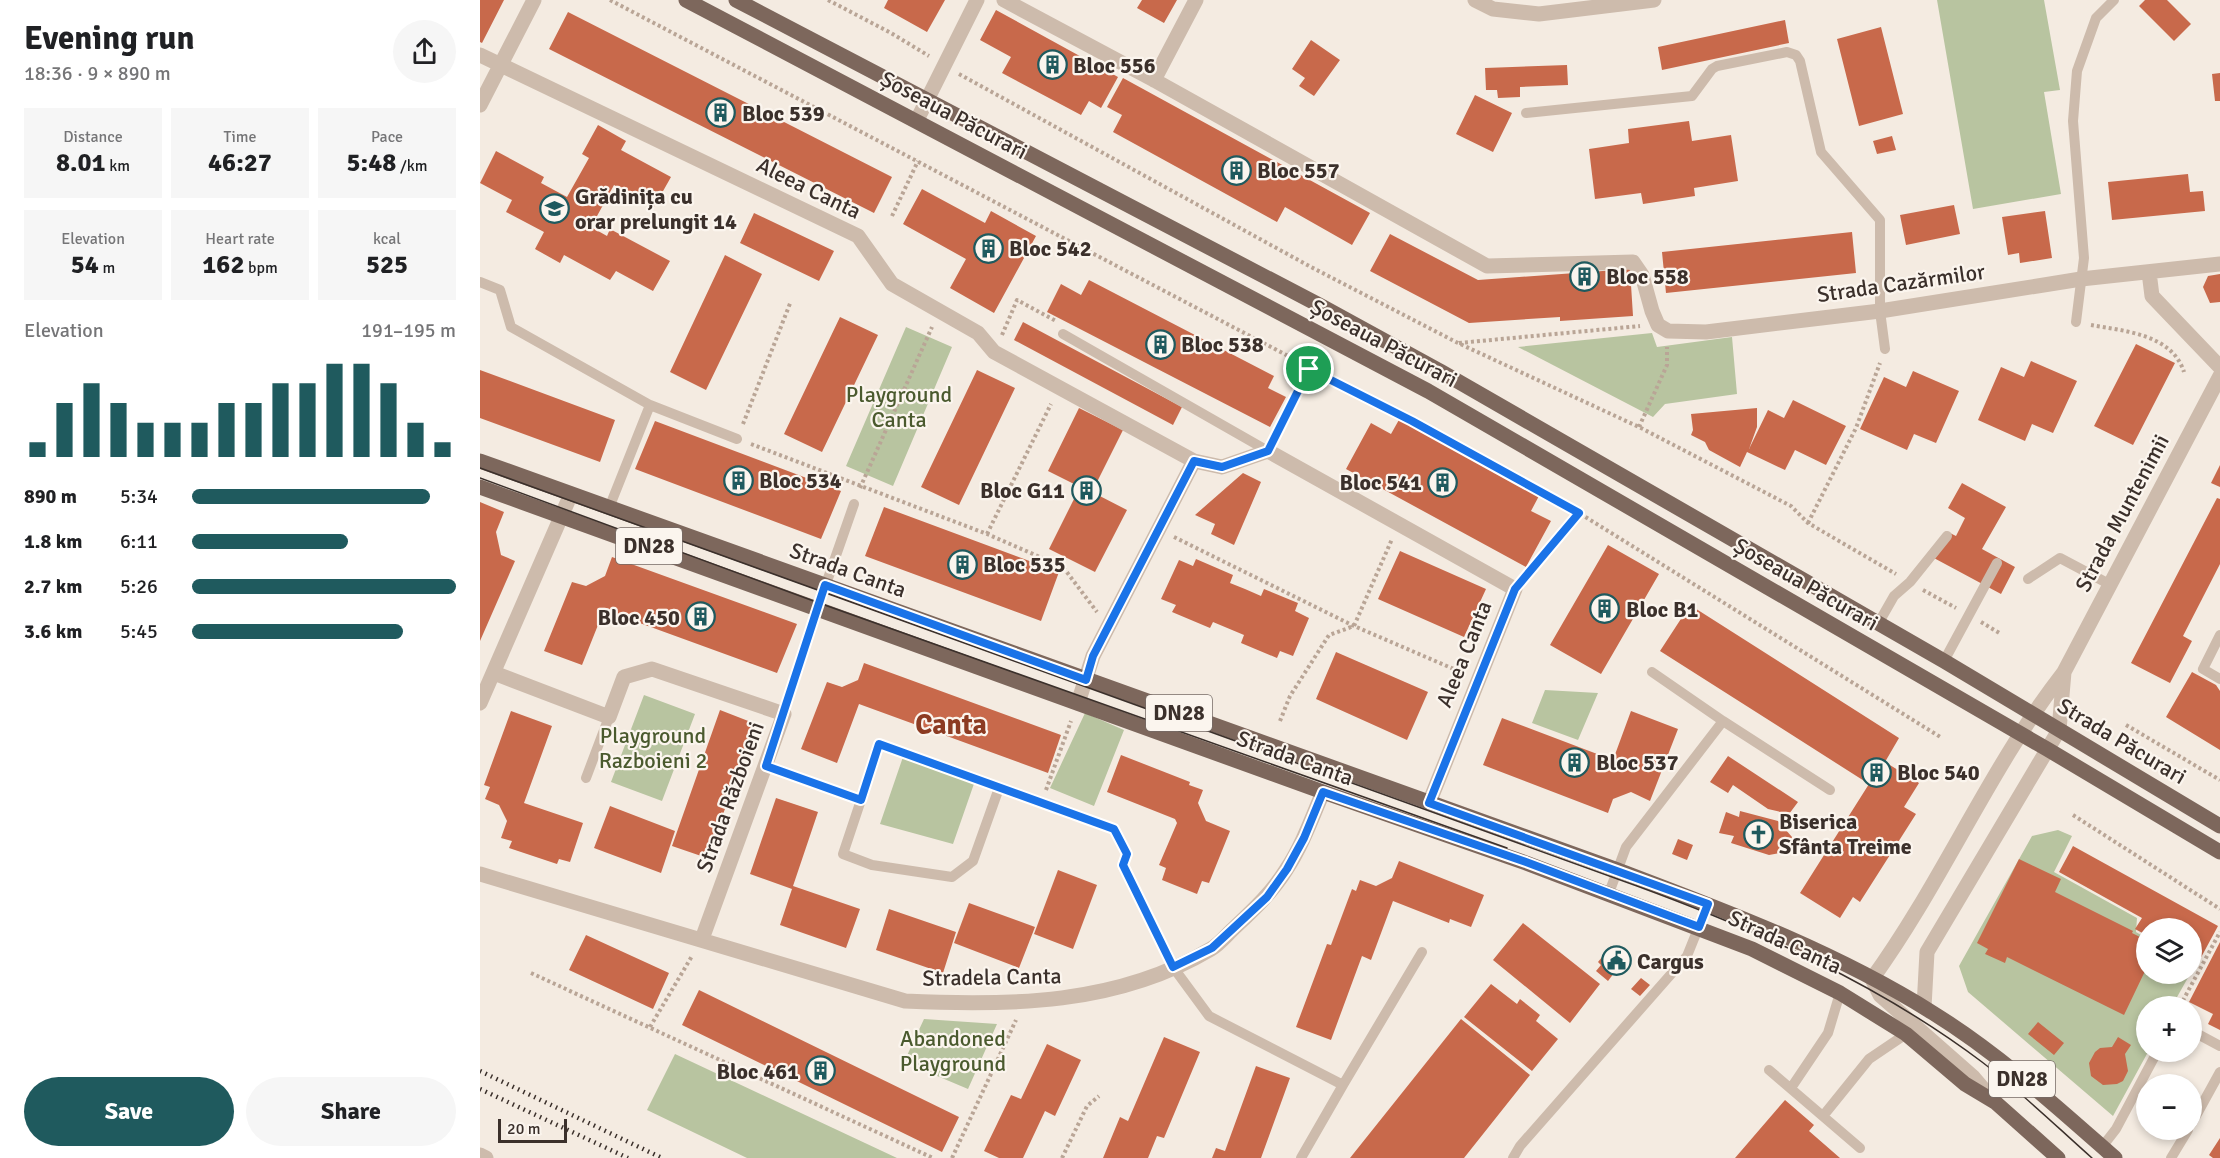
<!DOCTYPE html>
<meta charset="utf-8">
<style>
body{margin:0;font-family:Signika,sans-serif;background:#f6f6f6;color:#202124;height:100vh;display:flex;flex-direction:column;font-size:22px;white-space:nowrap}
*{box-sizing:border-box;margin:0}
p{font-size:20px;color:#757577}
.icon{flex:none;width:33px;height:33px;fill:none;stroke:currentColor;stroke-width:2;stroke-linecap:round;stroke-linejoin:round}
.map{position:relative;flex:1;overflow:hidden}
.side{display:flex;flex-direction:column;background:#fff;width:480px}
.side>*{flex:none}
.buttons{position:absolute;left:1656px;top:918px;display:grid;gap:12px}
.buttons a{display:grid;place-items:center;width:66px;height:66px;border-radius:50%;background:#fff;box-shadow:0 3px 9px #0003;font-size:30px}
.scale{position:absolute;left:18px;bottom:15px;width:69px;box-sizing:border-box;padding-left:6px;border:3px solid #3b302b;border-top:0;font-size:16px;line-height:21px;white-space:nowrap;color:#3b302b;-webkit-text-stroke:4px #fbf5ee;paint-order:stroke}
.pin{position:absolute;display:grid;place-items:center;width:51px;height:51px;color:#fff;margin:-26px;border:3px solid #fff;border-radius:50%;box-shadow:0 2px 6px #0007}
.round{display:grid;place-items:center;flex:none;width:63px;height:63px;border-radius:32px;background:#f6f6f6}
.head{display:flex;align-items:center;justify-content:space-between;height:102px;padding:0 24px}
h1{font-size:33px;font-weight:700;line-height:45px}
.stats{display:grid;grid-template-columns:repeat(3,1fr);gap:9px;height:102px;padding:6px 24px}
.stats div{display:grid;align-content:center;border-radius:0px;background:#f6f6f6;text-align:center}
.stats b{font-size:26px;font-weight:700}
.stats small{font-size:16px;font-weight:400}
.stats p{font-size:16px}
.chart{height:168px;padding:12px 24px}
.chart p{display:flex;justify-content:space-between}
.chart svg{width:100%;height:108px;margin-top:6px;stroke:#1f5a5e;stroke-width:6}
.button{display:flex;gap:12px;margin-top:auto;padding:12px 24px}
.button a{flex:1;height:69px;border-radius:36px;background:#1f5a5e;color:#fff;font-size:24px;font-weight:700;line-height:69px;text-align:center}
.button a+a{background:#f6f6f6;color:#202124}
ul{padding:0 24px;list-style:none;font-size:20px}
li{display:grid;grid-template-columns:96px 72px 1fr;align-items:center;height:45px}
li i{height:15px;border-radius:8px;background:#1f5a5e}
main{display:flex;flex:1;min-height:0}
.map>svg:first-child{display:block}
.green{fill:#b8c4a0}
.building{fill:#c8694b}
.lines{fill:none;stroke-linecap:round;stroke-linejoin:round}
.path{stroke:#b9a596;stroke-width:4;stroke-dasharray:3 3;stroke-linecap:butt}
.service{stroke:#cdbbac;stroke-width:10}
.minor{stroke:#cdbbac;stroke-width:15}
.tertiary{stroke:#cdbbac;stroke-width:15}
.primary{stroke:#7d675c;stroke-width:15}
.tram{stroke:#3b302b;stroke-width:1.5}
.rail{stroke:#3b302b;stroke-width:4.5;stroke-dasharray:1.5 4.5;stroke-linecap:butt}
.route-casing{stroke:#fff;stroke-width:12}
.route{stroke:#1a73e8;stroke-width:8}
.labels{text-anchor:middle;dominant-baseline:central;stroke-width:4.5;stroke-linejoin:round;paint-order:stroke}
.shield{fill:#fbf5ee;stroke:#756b66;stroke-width:1.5}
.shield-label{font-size:21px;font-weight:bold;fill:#3b302b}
.poi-label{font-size:22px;font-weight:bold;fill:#3b302b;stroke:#fbf5ee;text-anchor:start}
.street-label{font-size:22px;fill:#3b302b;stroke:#fbf5ee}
.park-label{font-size:22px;fill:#4a5a2e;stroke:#fbf5ee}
.district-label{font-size:28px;font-weight:bold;fill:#8c3b22;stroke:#fbf5ee}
</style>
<main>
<section class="side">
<div class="head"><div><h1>Evening run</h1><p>18:36 · 9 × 890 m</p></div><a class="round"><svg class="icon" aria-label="share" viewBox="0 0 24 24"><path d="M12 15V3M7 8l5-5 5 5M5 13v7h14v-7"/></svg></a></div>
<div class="stats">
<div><p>Distance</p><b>8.01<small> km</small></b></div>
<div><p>Time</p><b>46:27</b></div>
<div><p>Pace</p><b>5:48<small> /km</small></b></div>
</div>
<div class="stats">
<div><p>Elevation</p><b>54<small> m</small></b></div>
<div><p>Heart rate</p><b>162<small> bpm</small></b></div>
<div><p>kcal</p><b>525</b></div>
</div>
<div class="chart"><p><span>Elevation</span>191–195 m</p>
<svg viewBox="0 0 160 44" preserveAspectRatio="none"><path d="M5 44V38M15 44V22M25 44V14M35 44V22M45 44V30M55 44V30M65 44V30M75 44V22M85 44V22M95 44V14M105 44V14M115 44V6M125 44V6M135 44V14M145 44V30M155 44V38"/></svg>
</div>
<ul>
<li><b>890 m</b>5:34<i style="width:90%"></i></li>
<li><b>1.8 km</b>6:11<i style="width:59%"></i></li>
<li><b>2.7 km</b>5:26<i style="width:100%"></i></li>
<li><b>3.6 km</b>5:45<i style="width:80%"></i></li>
</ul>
<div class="button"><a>Save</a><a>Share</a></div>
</section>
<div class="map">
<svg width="1740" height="1158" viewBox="0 0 1740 1158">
<rect width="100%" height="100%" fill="#f4ebe1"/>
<path class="green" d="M1457 0H1564L1580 90 1564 92 1581 194 1493 209Z
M426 327 472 347 413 486 366 466Z
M1172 333 1177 347 1252 337 1257 394 1185 404 1173 417 1038 347Z
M1065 690 1118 693 1098 740 1052 723Z
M164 695 215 714 182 801 131 782Z
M605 713 644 730 614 806 570 788Z
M424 754 496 778 473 844 400 824Z
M1578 830 1592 836 1574 872 1657 918 1656 932 1666 938V974H1710L1692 1006H1666L1668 1052 1633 1116 1488 992 1479 966 1552 836Z
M444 1019 517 1024 488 1089 424 1062Z
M195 1054 417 1158H267L167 1110Z"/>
<path class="building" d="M0 0H24L2 43 0 42Z
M408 0H465L447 32 404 8Z
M662 0H697L684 23 657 8Z
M1665 0H1687L1711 24 1694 41 1659 6Z
M516 10 638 77 621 108 609 101 601 115 522 73 531 57 500 40Z
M88 12 412 177 394 213 69 49Z
M1305 20 1309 43 1182 70 1178 47Z
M1401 27 1423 114 1379 126 1357 39Z
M831 40 860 60 834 96 819 86 825 78 812 69Z
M1087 65 1088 85 1040 87V97L1018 98 1017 90H1006L1005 68Z
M1740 73V101H1735L1732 74Z
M643 78 890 213 872 245 805 207 797 222 633 132 642 115 627 107Z
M995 95 1032 113 1013 152 976 134Z
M1209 121 1212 141 1251 135 1258 181 1214 188 1215 196 1163 204 1161 193 1115 199 1109 149 1149 143 1148 129Z
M118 125 146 141 141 150 191 177 174 207 134 185 111 227 127 236 130 229 190 261 173 291 136 271 130 280 84 255 80 263 55 249 64 232 26 212 32 200 0 183 16 151 64 177 61 183 87 197 109 158 102 154Z
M1412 136 1416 150 1397 154 1393 141Z
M1708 174 1710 192 1723 191 1725 211 1632 220 1628 182Z
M442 189 505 223 511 211 556 236 514 313 470 288 486 259 423 224Z
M1474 205 1480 234 1426 245 1420 215Z
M1565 211 1572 258 1540 263 1539 253 1528 255 1522 217Z
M274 213 354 251 339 281 260 243Z
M1372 232 1376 273 1186 293 1182 252Z
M910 234 998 280 1150 269 1153 316 1080 321V317L989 323 890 271Z
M245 255 282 274 226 390 190 372Z
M1740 274V302L1730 303 1723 287 1728 276Z
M609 280 794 376 788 388 806 397 790 427 567 312 581 284 601 295Z
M360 317 398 335 342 452 304 434Z
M543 322 702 407 693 425 534 340Z
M1656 344 1695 363 1653 445 1614 426Z
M1551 361 1597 381 1573 433 1552 424 1545 441 1498 420 1521 367 1544 377Z
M0 370 135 420 120 462 0 418Z
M497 370 535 388 479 505 441 487Z
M1433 371 1479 391 1456 443 1434 434 1427 450 1380 429 1404 377 1426 387Z
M1313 400 1366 426 1346 465 1315 450 1305 470 1267 452 1260 467 1229 450 1225 442 1211 435 1213 430 1211 414 1277 408V427L1269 449 1288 410 1304 418Z
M599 408 643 430 612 492 647 510 615 572 569 549 600 487 568 471Z
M920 418 1060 494 1051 511 1071 521 1046 567 866 469 891 423 911 434Z
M175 421 361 491 341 539 155 469Z
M1740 465V487L1731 483Z
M763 473 781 482 754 545 731 534 735 524 715 515Z
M1482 483 1526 507 1502 549 1535 567 1521 594 1452 557 1466 531 1476 536 1485 518 1468 508Z
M1737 498 1740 499V564L1703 636 1712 641 1690 683 1651 663Z
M0 502 24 512 16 532 21 555 35 561 0 641Z
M404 507 579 572 561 621 385 556Z
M1128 545 1179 574 1121 674 1070 645Z
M920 551 1006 589 984 637 898 599Z
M132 557 317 624 297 673 124 610 102 665 64 651 92 582 106 586 125 576Z
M716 559 753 575 750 583 765 589 781 596 784 589 818 603 815 611 829 618 813 656 800 651 797 658 761 643 764 635 733 622 730 628 692 612 696 605 681 599 699 560 713 566Z
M1210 605 1419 738 1405 762 1439 783 1424 807 1436 814 1380 902 1373 897 1360 918 1320 893 1389 784 1180 651Z
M856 652 948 692 927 740 836 699Z
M384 663 581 735 568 773 379 704 357 763 321 749 347 682 362 687 378 680Z
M1712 672 1736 685 1740 691V750L1686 717Z
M240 710 276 724 227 858 192 846Z
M31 711 72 726 44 803 103 823 90 862 79 859 77 864 29 848 32 841 21 838 27 821 19 805 5 799 10 787 4 785Z
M1151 711 1198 729 1170 801 1151 792 1133 799 1128 813 1003 765 1022 718 1133 760Z
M641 755 710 782 709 785 723 790 718 803 726 821 750 831 729 883 722 881 717 894 682 880 686 868 679 865 697 823 695 819 627 792Z
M1248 756 1318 802 1309 814 1288 809 1253 785 1248 793 1230 782Z
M296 798 338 812 313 886 380 909 366 948 300 925 312 889 270 874Z
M130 806 195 831 181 873 114 848Z
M1260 811 1298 821 1312 837 1309 847 1300 853 1289 855 1251 843 1254 836 1239 833 1246 812 1259 817Z
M1198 839 1213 845 1207 860 1192 854Z
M1593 846 1738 926 1718 963 1712 960V928H1666V935L1655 929 1662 918 1579 872Z
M1539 859 1581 879 1575 892 1653 931 1652 933 1666 940V969L1644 1015 1527 957 1525 963 1505 954 1508 949 1497 943Z
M919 861 1004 895 991 927 970 919 969 923 913 901 891 960 882 956 851 1040 816 1027 847 944 851 945 872 889 876 891 880 880 896 886 912 878Z
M578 870 617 885 593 949 554 934Z
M489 903 555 927 539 968 474 943Z
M409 909 476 932 463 973 396 950Z
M1043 923 1120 984 1090 1023 1013 960Z
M106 935 189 973 173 1009 89 970Z
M1740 942V1030L1728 1024 1733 1014 1709 1002Z
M1131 946 1149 961 1136 975 1134 973 1128 981 1116 971 1121 965 1118 962Z
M1161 978 1170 985 1160 996 1151 989Z
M1011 984 1037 1004 1040 999 1060 1015 1056 1021 1078 1039 1052 1071 984 1017Z
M219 990 479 1117 462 1152 202 1025Z
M981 1019 1050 1075 984 1158H870Z
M1558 1022 1584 1043 1574 1055 1548 1034Z
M684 1037 720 1052 684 1138 677 1136 668 1158H623L640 1117 648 1121Z
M1638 1037 1651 1045 1645 1054 1648 1071 1643 1081 1637 1084 1623 1085 1611 1076 1609 1063 1615 1052 1620 1048 1632 1047Z
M567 1044 601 1060 575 1116 565 1111 543 1158H519L504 1151 531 1095 541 1099Z
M776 1066 810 1078 781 1158H732L736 1148 745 1151Z
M1305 1100 1334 1125 1329 1131 1360 1158H1255Z
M1740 1138V1158H1733L1729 1155Z"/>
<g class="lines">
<path class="path" d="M130 0 932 421 1099 513 1462 738
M348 0 411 33 449 56
M479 74 831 267 978 343 1159 427 1311 506 1328 523 1416 574
M412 216 438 161
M1611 325C1644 331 1692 334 1704 372
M522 335 537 300 576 321
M979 343 1160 326
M263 424 311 301
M1159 427 1187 365V347
M795 437 829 369
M271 444 507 534 583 567 617 612
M380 488 452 327
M1328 523 1376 428 1400 363
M507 534 571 404
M694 537 874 626 983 673
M1047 575 1099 513
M1443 590 1476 608
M1501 622 1521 634
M309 696 332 626
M800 721 810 696 849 635 874 626 912 539
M1646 725 1740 780
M413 749 504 782
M566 790 591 721
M1593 815 1740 909
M51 973 453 1158
M1700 1006 1740 932
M170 1027 212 956
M472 1158 536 1020
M582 1158 607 1106 619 1096"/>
<path class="service" d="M1046 113 1212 96 1232 69 1237 66 1307 52 1316 55 1320 61 1341 152 1400 220V311L1405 349
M0 282 20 290 31 327 170 405 129 508
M1596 322 1604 258 1593 121 1597 71 1616 18 1634 0
M583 334 788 451
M170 405 257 439
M1548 579 1580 558 1629 584
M338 607 374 504
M1398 624 1414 596 1430 582 1467 536
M1740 635 1723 669 1740 679
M1464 661 1517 563
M1172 672 1243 721
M286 766 381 800 363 854 392 865 472 877 493 861 519 788 634 829 647 854 643 865 693 967 729 1016 863 1085 821 1158
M106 778 129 717
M381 800 399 744
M1129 893 1146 847 1243 721 1350 790
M1712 1031 1740 1046
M1289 1070 1380 1148
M863 1085 942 952
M1311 1088 1348 1033 1360 993
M1343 1116 1389 1059 1426 1034
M1712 1123 1740 1072
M1622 1147 1636 1129 1677 1052
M1033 1158 1040 1146 1207 956 1228 904
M1691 1158 1708 1130"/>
<path class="minor" d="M524 0 674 80 1007 266 1153 262 1162 275 1172 311 1178 325 1188 331 1226 332 1400 311 1601 279 1740 264
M995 0 1013 9 1059 14 1174 0
M0 55 378 236 412 284 498 333 514 352 714 461 613 656 598 703
M674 80 716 0
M0 105 54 0
M437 120 497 0
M1669 272 1672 296 1740 367
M714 461 742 467 788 451 1035 589 949 803
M14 673 129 717 144 677 172 669 304 714 222 939
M0 874 425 1001C530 1006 637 1005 731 949 738 945 745 937 751 931 771 912 791 894 806 870 822 846 832 818 843 792
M0 1155 6 1158"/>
<path class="tertiary" d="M0 703 91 494
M1444 1007 1447 952 1579 730 1584 672
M1511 1098 1493 1077 1400 995 1392 979C1463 881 1510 767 1584 672L1740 376"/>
<path class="primary" d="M206 0 948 391 1567 749 1740 852
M256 0 841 306 960 371 1464 661 1740 826
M0 461 1138 870C1246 911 1354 951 1453 1013 1519 1054 1577 1107 1635 1158
M0 487 843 792 1046 863 1272 949 1360 993 1426 1034 1485 1084 1515 1102 1578 1158"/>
<path class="tram" d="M0 468 1157 886C1279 931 1397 983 1502 1062 1540 1091 1576 1126 1612 1158
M0 478 339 603 1027 848"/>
<path class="rail" d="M0 1071 182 1158
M0 1089 148 1158"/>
</g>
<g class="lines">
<defs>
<path id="route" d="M829 369 932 421 1099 513 1035 589 949 803 1228 904 1219 927 1046 862 843 792 824 838 807 869 787 897 732 948 693 967 643 865 647 854 634 829 399 744 381 800 286 766 345 585 606 680 613 656 714 461 742 467 788 451Z"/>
</defs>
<use href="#route" class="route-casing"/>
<use href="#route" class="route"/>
</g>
<defs>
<symbol id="building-ring" viewBox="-11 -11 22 22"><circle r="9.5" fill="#fbf5ee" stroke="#1f5a5e" stroke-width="1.5"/><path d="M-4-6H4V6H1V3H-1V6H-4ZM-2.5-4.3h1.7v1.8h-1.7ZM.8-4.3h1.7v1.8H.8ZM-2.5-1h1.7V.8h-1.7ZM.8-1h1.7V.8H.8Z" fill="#1f5a5e"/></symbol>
<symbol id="school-ring" viewBox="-11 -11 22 22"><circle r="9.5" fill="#fbf5ee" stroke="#1f5a5e" stroke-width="1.5"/><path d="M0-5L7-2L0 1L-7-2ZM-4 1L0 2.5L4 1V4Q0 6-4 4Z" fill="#1f5a5e"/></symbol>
<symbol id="church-ring" viewBox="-11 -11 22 22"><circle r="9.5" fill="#fbf5ee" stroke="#1f5a5e" stroke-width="1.5"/><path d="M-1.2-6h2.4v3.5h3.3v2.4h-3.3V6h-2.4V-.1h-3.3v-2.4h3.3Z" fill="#1f5a5e"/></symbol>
<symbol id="civic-ring" viewBox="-11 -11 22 22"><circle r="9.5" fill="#fbf5ee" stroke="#1f5a5e" stroke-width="1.5"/><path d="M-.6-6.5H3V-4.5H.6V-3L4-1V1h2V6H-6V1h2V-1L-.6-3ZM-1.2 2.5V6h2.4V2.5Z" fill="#1f5a5e"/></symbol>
</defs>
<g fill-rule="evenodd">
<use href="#building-ring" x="556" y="48" width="33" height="33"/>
<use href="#building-ring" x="224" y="96" width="33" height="33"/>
<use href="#building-ring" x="740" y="154" width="33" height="33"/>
<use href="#school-ring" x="58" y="192" width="33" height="33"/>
<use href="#building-ring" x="492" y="232" width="33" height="33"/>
<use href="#building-ring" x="1088" y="260" width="33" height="33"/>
<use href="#building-ring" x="664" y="328" width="33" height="33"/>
<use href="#building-ring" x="242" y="464" width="33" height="33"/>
<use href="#building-ring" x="946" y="466" width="33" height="33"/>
<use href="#building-ring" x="590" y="474" width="33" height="33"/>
<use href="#building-ring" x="466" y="548" width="33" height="33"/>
<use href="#building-ring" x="1108" y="592" width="33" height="33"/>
<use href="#building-ring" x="204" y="600" width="33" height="33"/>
<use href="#building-ring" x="1078" y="746" width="33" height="33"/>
<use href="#building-ring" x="1380" y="756" width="33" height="33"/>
<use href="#church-ring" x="1262" y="818" width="33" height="33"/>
<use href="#civic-ring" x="1120" y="944" width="33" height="33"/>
<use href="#building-ring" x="324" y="1054" width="33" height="33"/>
</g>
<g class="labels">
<g class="shield">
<rect x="136" y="528" width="66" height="36" rx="4.5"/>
<rect x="666" y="695" width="66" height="36" rx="4.5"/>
<rect x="1509" y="1061" width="66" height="36" rx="4.5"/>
</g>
<g class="shield-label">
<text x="169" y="546">DN28</text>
<text x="699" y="713">DN28</text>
<text x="1542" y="1079">DN28</text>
</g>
<g class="poi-label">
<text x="593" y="65">Bloc 556</text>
<text x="262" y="113">Bloc 539</text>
<text x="777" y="170">Bloc 557</text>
<text x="95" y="196">Grădinița cu<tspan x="95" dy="25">orar prelungit 14</tspan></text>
<text x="529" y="248">Bloc 542</text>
<text x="1126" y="276">Bloc 558</text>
<text x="701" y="344">Bloc 538</text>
<text x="279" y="480">Bloc 534</text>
<text x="942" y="482" text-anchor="end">Bloc 541</text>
<text x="585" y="490" text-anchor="end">Bloc G11</text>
<text x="503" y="564">Bloc 535</text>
<text x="1146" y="609">Bloc B1</text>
<text x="200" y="617" text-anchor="end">Bloc 450</text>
<text x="1116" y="762">Bloc 537</text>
<text x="1417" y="772">Bloc 540</text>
<text x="1299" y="821">Biserica<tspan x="1299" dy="25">Sfânta Treime</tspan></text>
<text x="1157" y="961">Cargus</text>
<text x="319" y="1071" text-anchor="end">Bloc 461</text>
</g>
<g class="street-label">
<text transform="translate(474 115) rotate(28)">Șoseaua Păcurari</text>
<text transform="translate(329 188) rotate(26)">Aleea Canta</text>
<text transform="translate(1421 283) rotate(-8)">Strada Cazărmilor</text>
<text transform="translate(904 343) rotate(28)">Șoseaua Păcurari</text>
<text transform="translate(1642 513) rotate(-62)">Strada Muntenimii</text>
<text transform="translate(368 570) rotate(20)">Strada Canta</text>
<text transform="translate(1326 584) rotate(30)">Șoseaua Păcurari</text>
<text transform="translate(984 654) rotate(-68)">Aleea Canta</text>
<text transform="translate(1642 741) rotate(31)">Strada Păcurari</text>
<text transform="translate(815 758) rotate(20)">Strada Canta</text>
<text transform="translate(250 797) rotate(-70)">Strada Războieni</text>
<text transform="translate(1305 942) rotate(25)">Strada Canta</text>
<text transform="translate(512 977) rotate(-1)">Stradela Canta</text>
</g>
<g class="park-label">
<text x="419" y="394">Playground<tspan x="419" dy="25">Canta</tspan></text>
<text x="173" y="735">Playground<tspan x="173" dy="25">Razboieni 2</tspan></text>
<text x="473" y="1038">Abandoned<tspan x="473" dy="25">Playground</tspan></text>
</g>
<g class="district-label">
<text x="471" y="725">Canta</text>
</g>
</g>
</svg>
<div class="buttons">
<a><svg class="icon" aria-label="layers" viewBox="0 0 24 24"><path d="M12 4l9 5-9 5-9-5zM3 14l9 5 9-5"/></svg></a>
<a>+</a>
<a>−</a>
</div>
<div class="scale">20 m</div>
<div class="pin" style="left:829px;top:369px;background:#1e9e55"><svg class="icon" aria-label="arrive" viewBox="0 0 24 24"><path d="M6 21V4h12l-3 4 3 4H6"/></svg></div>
</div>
</main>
